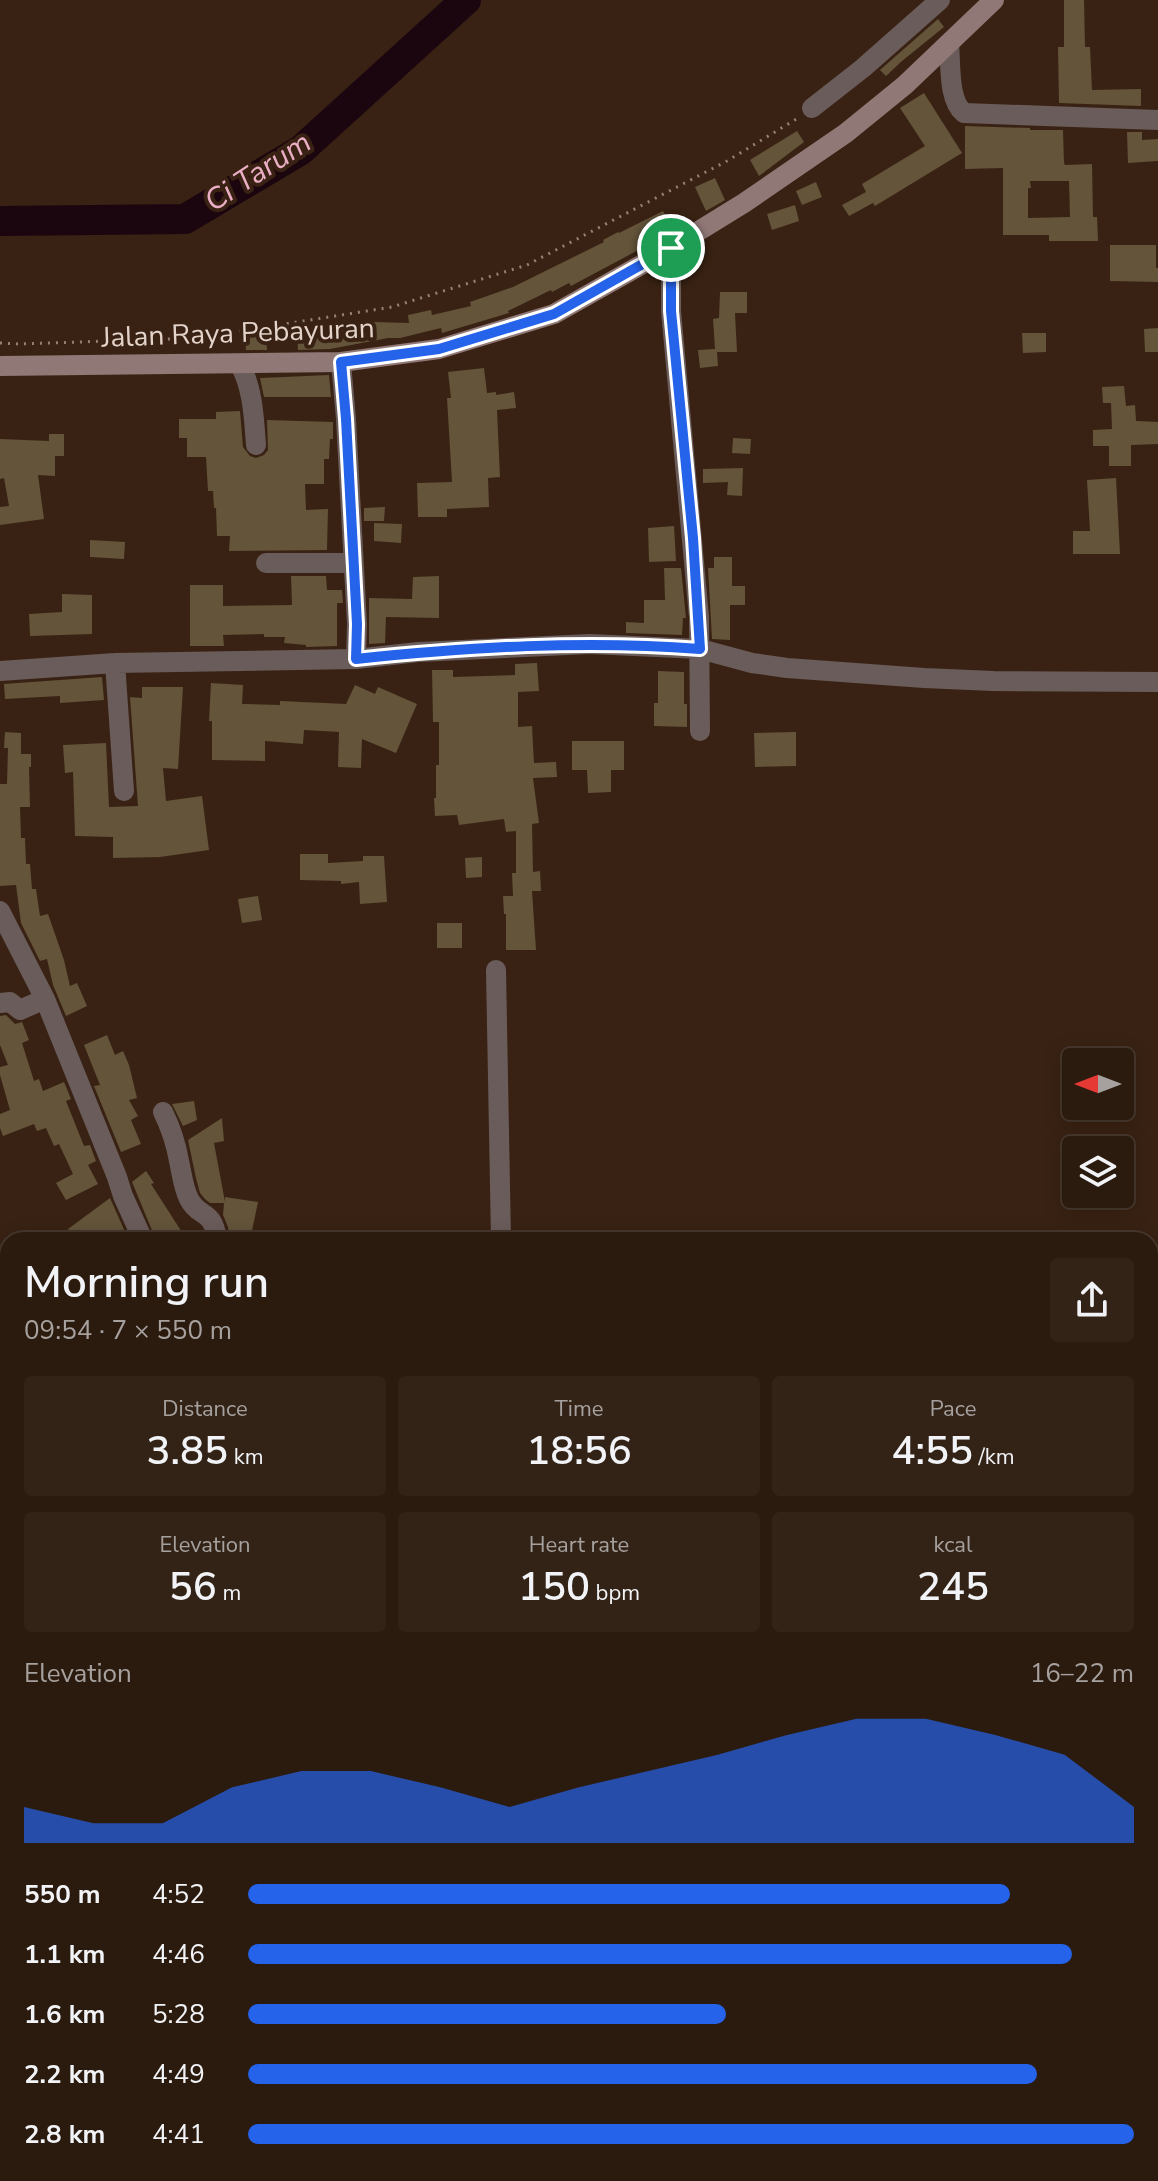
<!DOCTYPE html>
<meta charset="utf-8">
<style>
body{margin:0;font-family:"Nunito Sans",sans-serif;background:#332317;color:#f1f3f6;height:100vh;display:flex;flex-direction:column;font-size:30px;white-space:nowrap}
*{box-sizing:border-box;margin:0}
p{font-size:26px;color:#a6a19e}
.icon{flex:none;width:44px;height:44px;fill:none;stroke:currentColor;stroke-width:2;stroke-linecap:round;stroke-linejoin:round}
.map{position:relative;flex:1;overflow:hidden}
.drawer{position:absolute;left:0px;top:1232px;width:1158px;height:950px;display:flex;flex-direction:column;background:#2b1a0e;border-radius:24px 24px 0 0;box-shadow:0 4px 20px #0003,0 0 0 2px #47382e}
.drawer>*{flex:none}
.needle{width:52px;rotate:270deg}
.buttons{position:absolute;left:1062px;top:1048px;display:grid;gap:16px}
.buttons a{display:grid;place-items:center;width:72px;height:72px;border-radius:8px;background:#2b1a0e;box-shadow:0 4px 20px #0003,0 0 0 2px #47382e;font-size:40px}
.pin{position:absolute;display:grid;place-items:center;width:68px;height:68px;color:#fff;margin:-34px;border:4px solid #fff;border-radius:50%;box-shadow:0 2px 8px #0007}
.round{display:grid;place-items:center;flex:none;width:84px;height:84px;border-radius:8px;background:#332317}
.summary{display:flex;align-items:center;justify-content:space-between;height:136px;padding:0 24px}
h1{font-size:44px;font-weight:600;line-height:60px}
.metrics{display:grid;grid-template-columns:repeat(3,1fr);gap:12px;height:136px;padding:8px 24px}
.metrics div{display:grid;align-content:center;border-radius:8px;background:#332317;text-align:center}
.metrics b{font-size:40px;font-weight:600}
.metrics small{font-size:22px;font-weight:400}
.metrics p{font-size:22px}
.chart{height:224px;padding:16px 24px}
.chart p{display:flex;justify-content:space-between}
.chart svg{width:100%;height:144px;margin-top:8px;fill:#2563eb;opacity:.7}
ul{padding:0 24px;list-style:none;font-size:26px}
li{display:grid;grid-template-columns:128px 96px 1fr;align-items:center;height:60px}
li i{height:20px;border-radius:10px;background:#2563eb}
.map>svg:first-child{display:block}
.lines{fill:none;stroke-linecap:round;stroke-linejoin:round}
.canal{stroke:#1b050e;stroke-width:18}
.river{stroke:#1b050e;stroke-width:30}
.building{fill:#63543a;fill-rule:evenodd}
.path{stroke:#948175;stroke-width:3;stroke-dasharray:2 6;stroke-linecap:butt}
.minor{stroke:#6a5c5a;stroke-width:20}
.secondary{stroke:#907876;stroke-width:20}
.route-casing{stroke:#fff;stroke-width:16}
.route{stroke:#2563eb;stroke-width:10}
.labels{text-anchor:middle;dominant-baseline:central;stroke-width:8;stroke-linejoin:round;paint-order:stroke}
.street-label{font-size:28px;fill:#e3d3ca;stroke:#392213}
.water-label{font-size:30px;font-style:italic;fill:#eaafc5;stroke:#392213}
</style>
<div class="map">
<svg width="1158" height="2181" viewBox="0 0 1158 2181">
<rect width="100%" height="100%" fill="#392213"/>
<g class="lines">
<path class="canal" d="M1150 1489H1158
M0 1968 8 1961"/>
<path class="river" d="M0 221 185 219 301 150 466 0"/>
</g>
<path class="building" d="M1064 0H1084L1085 47H1090L1092 90 1141 89V106L1059 103 1058 47H1064Z
M938 19 944 27 902 61 886 76 880 70Z
M924 93 962 153 875 206 873 203 849 216 842 205 866 192 862 184 925 146 900 108Z
M965 126 1030 128V130H1063L1064 163 1065 165 1092 164 1093 217H1097L1098 241H1049V235H1003V168L965 169ZM1030 181H1069L1070 217 1028 218V188H1031Z
M797 131 804 142 759 176 750 160Z
M1127 132H1142V140L1158 139V161L1128 163Z
M715 178 725 200 706 211 695 187Z
M816 182 822 197 802 205 796 191Z
M795 205 799 221 772 230 767 214Z
M663 211 674 231 571 286 569 283 552 292 551 290 508 311 509 313 442 333 441 328 400 338H388L330 349 298 350 297 332H316L374 322 409 323 408 315 431 310 432 315 471 306 470 302 513 287 604 242 603 240 618 232 619 233Z
M1110 245H1156V268H1158V282L1110 281Z
M720 292H747V313H735L737 352H717L718 366 700 368 698 350 715 349 713 319 719 318Z
M1158 328V352H1145L1144 329Z
M1022 333H1046V352L1023 353Z
M266 334 267 350H246L245 335Z
M484 368 487 393 496 392V395L514 392 516 408 497 410 500 477 488 478 489 507 447 509V517H418L417 483 452 482 447 398H451L448 372Z
M329 375 331 397H264L260 378Z
M1124 386 1126 406 1135 405 1136 421 1158 422V444L1131 445V466H1109V446H1093V430L1112 429 1111 403H1103L1102 387Z
M240 411 243 447 250 456 256 458 264 455 268 450 267 420 333 422V439H330L329 459H324V484H305L306 510 328 509 327 550 229 551 230 536H217L216 508H214L213 491H208L206 457H187V438H179V419H216V412Z
M49 434H64V456H55V476L38 475 44 519 0 525V507L9 506 4 478 0 479V439L49 441Z
M733 438 751 439 750 454 732 453Z
M743 468 742 496 727 495 728 482 703 483V469Z
M1116 478 1120 554H1073V531H1090L1087 480Z
M385 507 384 521H364V508Z
M374 523 402 524 401 543 374 541Z
M674 526 676 561 649 562 648 528Z
M90 540 125 542 124 559 90 557Z
M714 557H732V586H745V605H730V640L712 639 708 568H714Z
M664 568H681L686 618H683L682 635 626 633V622L644 623V600H665Z
M291 576H326L327 590H342L343 603H337V646L306 647V645L284 643 285 637H264V634L223 635 224 646H190V585H223V606L292 605Z
M439 576V618L386 617 385 643 369 644V598L412 599 413 577Z
M62 594 92 595V634L30 636 29 614 62 612Z
M537 663 539 691 518 692V727L532 726 534 763 556 762 557 777 533 778 539 823 532 824 533 872 540 871 541 891H532L536 950H506V914H504L503 896H513L512 873H516V831L506 832 504 819 459 825 457 815 435 816 434 798H436V765H439V722H433L432 670H453V677L515 675V664Z
M658 671 684 672V704H687V727L654 726V703H658Z
M102 677 104 700 60 703V696L5 699 4 684Z
M211 683 243 685 242 704 280 705V701L346 704 355 685 375 694 378 687 417 704 396 753 362 739 361 768 338 767 339 732 304 730 303 744 265 741V761L212 760V721H209Z
M142 687H183L178 769 163 768 166 801 202 796 209 850 160 857 113 858V837L75 836 73 772 65 773 63 745 106 743 109 807 138 806 130 697 142 698Z
M5 732 21 733V754H31V767H29L30 807H20L21 838H25L26 864H30L32 889H36L40 916 48 914 64 960 70 986 77 983 87 1006 66 1016 53 985 47 959 40 961 21 923 16 885 0 886V784H7L8 748H4Z
M796 732V766L755 767 754 733Z
M572 741H624V770H611V792L588 793 587 770H572Z
M300 854H328V863L363 861V856H384L387 902 360 904 359 882 341 884V881L300 880Z
M482 857V877L466 878 465 858Z
M258 896 262 920 242 923 238 899Z
M437 923H462V948H437Z
M6 1015 15 1024 22 1022 29 1040 22 1043 34 1081 39 1079 43 1091 64 1082 71 1099 66 1101 84 1146 90 1145 96 1161 88 1165 98 1184 66 1200 56 1183 73 1174 59 1144 54 1146 46 1128 37 1131 34 1124 3 1136 0 1128V1114L10 1110 0 1075V1067L8 1065 0 1045V1016Z
M107 1035 115 1055 123 1051 129 1065 137 1098 129 1100 138 1116 131 1120 141 1144 121 1152 94 1086 100 1085 84 1045Z
M194 1101 197 1120 183 1126 172 1104Z
M222 1118 224 1141 214 1143 225 1202V1197L258 1202 250 1240H230L228 1227 223 1215 224 1203H210L205 1199 200 1193 196 1178 188 1140Z
M146 1171 154 1183 151 1184 187 1240H156L132 1182Z
M110 1198 126 1234 118 1240H76L68 1229Z"/>
<g class="lines">
<path class="path" d="M0 343 20 344 196 338 392 307 527 265 727 161 798 118
M0 1812 8 1816
M0 1997 8 1989"/>
<path class="minor" d="M949 45C951 64 948 101 964 113L1158 120
M812 108 863 68 940 0
M671 248V311L699 617 700 731
M341 362 346 419 357 624 356 659
M240 365C253 388 254 419 256 445
M266 563H353
M115 663 124 791
M0 671 115 663 356 659 418 652 590 644 700 649 752 663 787 668 924 678 993 681 1158 682
M0 911 45 999 117 1177 123 1196 143 1240
M496 970 501 1240
M0 1003 10 1002 20 1010 45 999
M163 1112C171 1128 176 1144 179 1161 182 1174 183 1187 189 1199 199 1219 213 1208 217 1240
M1150 1459H1158"/>
<path class="secondary" d="M0 366 341 362 439 349 554 314 671 248 744 203 846 133 905 85 994 0"/>
</g>
<g class="lines">
<defs>
<path id="route" d="M671 248V311L693 538 700 649C585 640 470 647 356 659L357 624 346 419 341 362 439 349 554 314Z"/>
</defs>
<use href="#route" class="route-casing"/>
<use href="#route" class="route"/>
</g>
<g class="labels">
<g class="street-label">
<text transform="translate(238 333) rotate(-2)">Jalan Raya Pebayuran</text>
</g>
<g class="water-label">
<text transform="translate(258 172) rotate(-33)">Ci Tarum</text>
</g>
</g>
</svg>
<div class="buttons">
<a><svg class="needle" viewBox="-14 -14 28 28"><path d="M0-13l5 13h-10z" fill="#e53935"/><path d="M0 13l5-13h-10z" fill="#a6a19e"/></svg></a>
<a><svg class="icon" aria-label="layers" viewBox="0 0 24 24"><path d="M12 4l9 5-9 5-9-5zM3 14l9 5 9-5"/></svg></a>
</div>
<div class="pin" style="left:671px;top:248px;background:#1e9e55"><svg class="icon" aria-label="arrive" viewBox="0 0 24 24"><path d="M6 21V4h12l-3 4 3 4H6"/></svg></div>
<section class="drawer">
<div class="summary"><div><h1>Morning run</h1><p>09:54 · 7 × 550 m</p></div><a class="round"><svg class="icon" aria-label="share" viewBox="0 0 24 24"><path d="M12 15V3M7 8l5-5 5 5M5 13v7h14v-7"/></svg></a></div>
<div class="metrics">
<div><p>Distance</p><b>3.85<small> km</small></b></div>
<div><p>Time</p><b>18:56</b></div>
<div><p>Pace</p><b>4:55<small> /km</small></b></div>
</div>
<div class="metrics">
<div><p>Elevation</p><b>56<small> m</small></b></div>
<div><p>Heart rate</p><b>150<small> bpm</small></b></div>
<div><p>kcal</p><b>245</b></div>
</div>
<div class="chart"><p><span>Elevation</span>16–22 m</p>
<svg viewBox="0 0 160 44" preserveAspectRatio="none"><path d="M0 44V33L10 38L20 38L30 27L40 22L50 22L60 27L70 33L80 27L90 22L100 17L110 11L120 6L130 6L140 11L150 17L160 33V44z"/></svg>
</div>
<ul>
<li><b>550 m</b>4:52<i style="width:86%"></i></li>
<li><b>1.1 km</b>4:46<i style="width:93%"></i></li>
<li><b>1.6 km</b>5:28<i style="width:54%"></i></li>
<li><b>2.2 km</b>4:49<i style="width:89%"></i></li>
<li><b>2.8 km</b>4:41<i style="width:100%"></i></li>
</ul>
</section>
</div>
